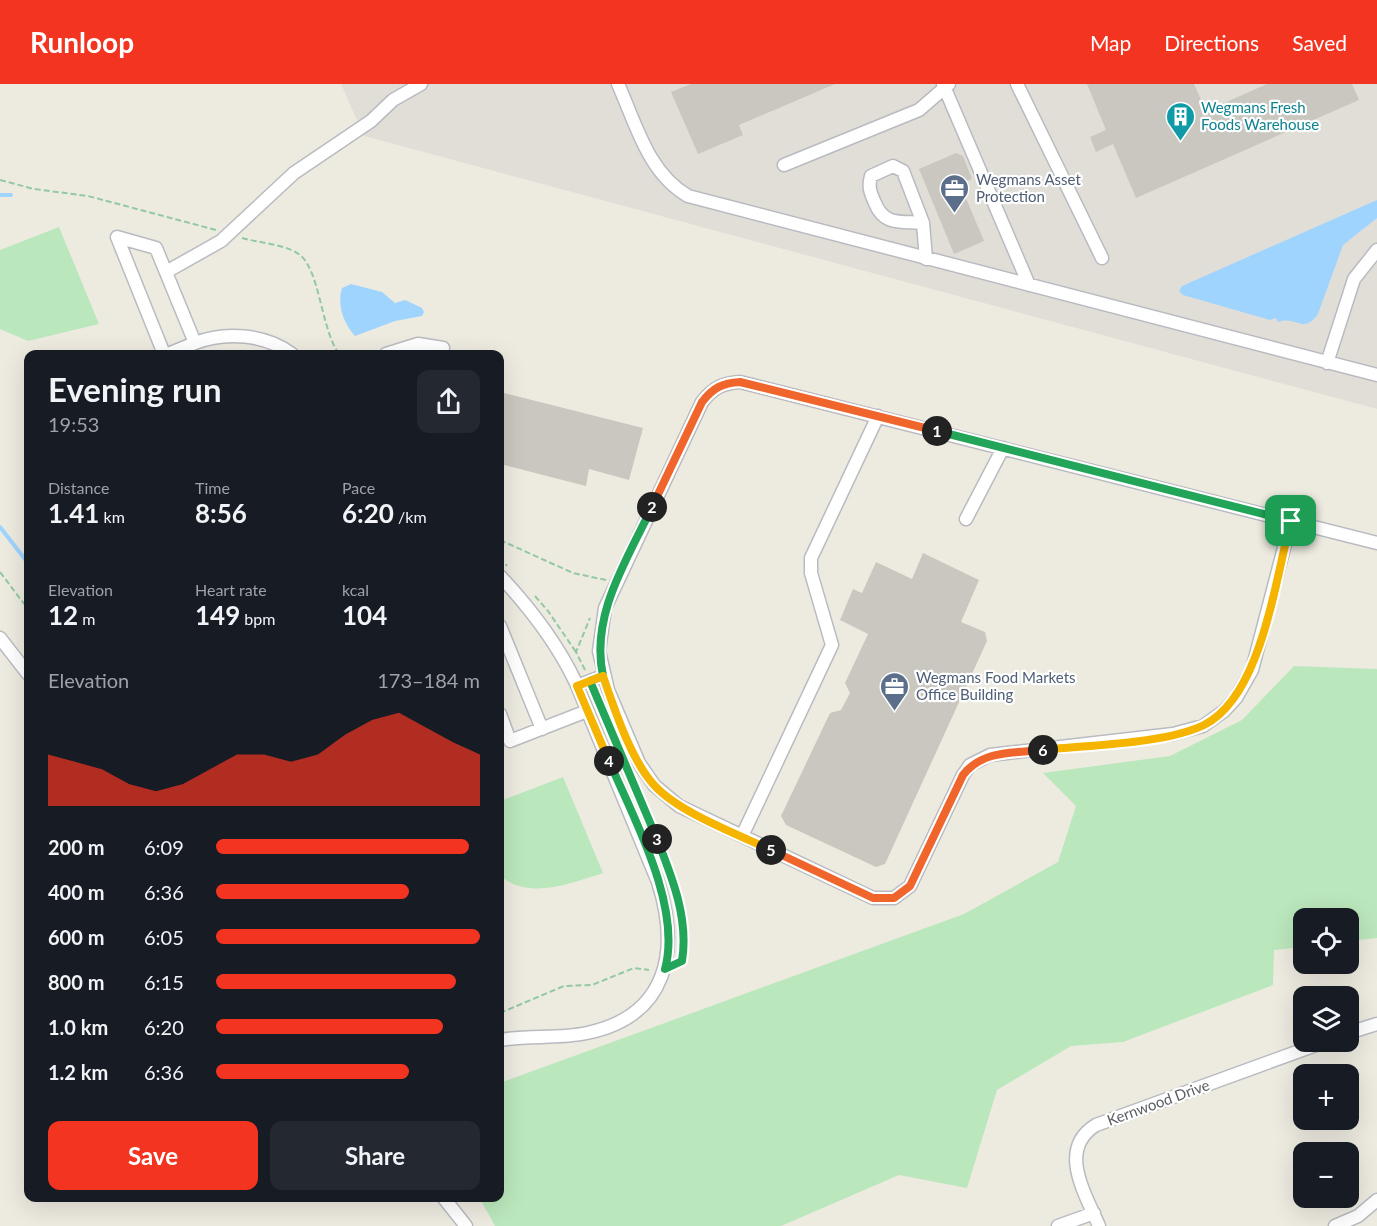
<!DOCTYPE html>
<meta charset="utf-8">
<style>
body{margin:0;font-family:Lato,sans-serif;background:#242831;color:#f1f3f6;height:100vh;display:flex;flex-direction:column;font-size:22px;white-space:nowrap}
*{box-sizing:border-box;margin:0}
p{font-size:20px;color:#9ea1a6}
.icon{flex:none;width:33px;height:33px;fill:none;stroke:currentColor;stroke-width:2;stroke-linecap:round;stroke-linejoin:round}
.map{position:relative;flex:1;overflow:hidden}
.panel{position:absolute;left:24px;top:266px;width:480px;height:852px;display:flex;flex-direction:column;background:#171b24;border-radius:12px;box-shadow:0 6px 24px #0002}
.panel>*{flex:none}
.tools{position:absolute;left:1293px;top:824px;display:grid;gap:12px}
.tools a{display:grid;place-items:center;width:66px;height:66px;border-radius:12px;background:#171b24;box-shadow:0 6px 24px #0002;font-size:30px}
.pin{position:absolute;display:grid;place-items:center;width:51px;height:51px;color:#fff;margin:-26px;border-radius:12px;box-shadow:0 3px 9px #0006}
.km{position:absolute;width:30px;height:30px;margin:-15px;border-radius:50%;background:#222;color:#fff;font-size:16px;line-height:30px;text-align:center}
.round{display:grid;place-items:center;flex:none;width:63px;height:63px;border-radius:12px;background:#242831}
.headline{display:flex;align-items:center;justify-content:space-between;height:102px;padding:0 24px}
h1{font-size:33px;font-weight:700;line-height:45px}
.stats{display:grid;grid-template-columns:repeat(3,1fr);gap:9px;height:102px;padding:6px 24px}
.stats div{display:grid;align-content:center}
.stats b{font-size:26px;font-weight:700}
.stats small{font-size:16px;font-weight:400}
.stats p{font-size:16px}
.chart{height:168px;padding:12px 24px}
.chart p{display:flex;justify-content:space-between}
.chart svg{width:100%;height:108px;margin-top:6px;fill:#f33421;opacity:.7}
.action{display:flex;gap:12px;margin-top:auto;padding:12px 24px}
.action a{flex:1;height:69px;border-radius:12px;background:#f33421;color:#fff;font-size:24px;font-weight:700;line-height:69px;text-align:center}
.action a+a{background:#242831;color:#f1f3f6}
ul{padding:0 24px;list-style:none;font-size:20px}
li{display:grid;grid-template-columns:96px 72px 1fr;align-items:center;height:45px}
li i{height:15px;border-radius:8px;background:#f33421}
header{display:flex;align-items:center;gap:36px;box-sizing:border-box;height:84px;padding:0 30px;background:#f33421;color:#fff}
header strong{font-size:28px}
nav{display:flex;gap:33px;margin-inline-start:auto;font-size:21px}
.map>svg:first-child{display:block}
.industrial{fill:#e1ded8}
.green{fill:#bbe7bc}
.water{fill:#9fd4ff}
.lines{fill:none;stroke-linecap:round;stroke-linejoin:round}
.stream{stroke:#9fd4ff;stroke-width:4}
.building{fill:#cac7c0}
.minor-casing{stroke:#b9bbc1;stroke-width:15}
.path{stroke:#93c8a4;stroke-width:2;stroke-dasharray:6 3;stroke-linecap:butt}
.minor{stroke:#fff;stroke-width:12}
.split-1-casing{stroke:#fff;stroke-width:12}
.split-2-casing{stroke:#fff;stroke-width:12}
.split-3-casing{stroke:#fff;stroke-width:12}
.split-4-casing{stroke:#fff;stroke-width:12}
.split-5-casing{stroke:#fff;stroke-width:12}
.split-6-casing{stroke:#fff;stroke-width:12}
.split-7-casing{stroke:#fff;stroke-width:12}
.split-1{stroke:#22a559;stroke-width:8}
.split-2{stroke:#f0652b;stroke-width:8}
.split-3{stroke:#22a559;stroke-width:8}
.split-4{stroke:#22a559;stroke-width:8}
.split-5{stroke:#f5b400;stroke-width:8}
.split-6{stroke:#f0652b;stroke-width:8}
.split-7{stroke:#f5b400;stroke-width:8}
.labels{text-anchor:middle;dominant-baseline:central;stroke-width:4.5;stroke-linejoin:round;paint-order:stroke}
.culture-label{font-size:15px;fill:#0d838f;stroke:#fff;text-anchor:start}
.service-label{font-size:15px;fill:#4e5e75;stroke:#fff;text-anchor:start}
.street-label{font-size:15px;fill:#595d63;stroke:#fff}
</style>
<header>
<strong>Runloop</strong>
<nav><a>Map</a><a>Directions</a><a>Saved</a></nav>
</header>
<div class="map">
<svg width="1377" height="1142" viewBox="0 0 1377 1142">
<rect width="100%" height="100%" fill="#edebe0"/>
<path class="industrial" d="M341 0H1377V325L364 52Z"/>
<path class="green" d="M59 143 99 240 28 257 0 245V166Z
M1294 582 1377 585V854L1349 857 1348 834H1304L1303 863 1274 866 1273 901 1123 958 1071 962 997 1006 967 1104 899 1091 781 1142H495L479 1113H500V999L964 830 1058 778 1076 722 1043 689 1170 672 1242 636Z
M563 693 603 789C572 799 527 817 500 791V717Z"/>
<path class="water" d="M1377 116V134L1343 161 1318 230C1303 251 1296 231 1278 238L1276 234 1270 236 1183 211 1179 207 1182 202Z
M351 200 382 208 395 219 405 216 422 224 424 228 422 232 395 237 355 252C343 238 337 221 342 204Z"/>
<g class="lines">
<path class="stream" d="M0 111H11
M0 443 28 479"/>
</g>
<path class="building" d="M691 0H835L739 41 743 51 698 70 671 8Z
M1087 0H1194L1206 27 1267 0H1352L1359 16 1136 114 1113 60 1096 68 1090 53 1106 46Z
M956 69 963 72 972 95 960 100 984 157 954 170 919 85Z
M500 308 643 344 629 396 589 385 586 402 500 380Z
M923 469 979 496 961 538 985 548 987 557 885 780 876 783 786 741 781 732 830 629 841 626 850 609 845 599 868 550 840 536 853 505 862 509 876 478 912 495Z"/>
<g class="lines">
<defs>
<path id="minor" d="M618 0C636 40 648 89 688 112L1377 291
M943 0 1029 201
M1017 0 1102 174
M784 81 919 26 949 0
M923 139C901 137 884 142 875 119 870 108 868 103 871 92L893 82 903 87 923 139 926 175
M166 188 221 157 294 89 371 37 393 16 421 0
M195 259C225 247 265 250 292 270
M164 270 117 153 156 164 195 259 168 270
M386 270 418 260 443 264
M1327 279 1354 195 1377 166
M966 435 1003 364
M1291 437 1252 586 1236 614 1224 627 1203 642 1173 650 990 671 970 681 963 691 910 802 894 814H873L679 722 654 701 639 679 608 606 599 567 605 524 702 318C713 304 722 299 740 298L1377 459
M500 492C530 524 557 559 576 599L658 798C680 867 668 932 587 949 559 955 528 951 500 956
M500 542 542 645
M0 554 28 590
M577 602 603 592
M500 630 510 657 587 627
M742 752 832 561 811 489V474L878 332
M1348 949 1377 940
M443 1113 466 1142
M1058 1142 1094 1129
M1099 1142C1085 1109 1057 1065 1096 1041L1327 957
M1335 1142 1358 1132 1377 1116"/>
</defs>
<use href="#minor" class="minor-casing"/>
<path class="path" d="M0 96 34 105 88 112 216 146
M242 154C259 159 286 160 300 171 320 187 321 245 339 270
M500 456 573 489 606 496
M500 473 507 482
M0 488 28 525
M535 512 548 527 576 568
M585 586 576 568 590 534
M611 646C629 692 702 838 680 880L675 882
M500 929 564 902 592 901 634 884 649 886"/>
<use href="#minor" class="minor"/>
</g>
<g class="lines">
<defs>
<path id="split-1" d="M937 347 1291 437"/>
<path id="split-2" d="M652 423 702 318C713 304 722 299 740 298L937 347"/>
<path id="split-3" d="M652 423C627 476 590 531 603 592L590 597 657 755"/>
<path id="split-4" d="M609 677C634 735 682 822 665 885L682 877C689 835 672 793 657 755"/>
<path id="split-5" d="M609 677 577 602 603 592C614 624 631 676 654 701 678 728 737 750 771 766"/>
<path id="split-6" d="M771 766 873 814H894L910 802 963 691C982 666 1014 669 1043 666"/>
<path id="split-7" d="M1043 666C1088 661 1165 660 1204 641 1262 612 1275 495 1291 437"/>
</defs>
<use href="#split-1" class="split-1-casing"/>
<use href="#split-2" class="split-2-casing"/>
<use href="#split-3" class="split-3-casing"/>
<use href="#split-4" class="split-4-casing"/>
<use href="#split-5" class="split-5-casing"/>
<use href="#split-6" class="split-6-casing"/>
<use href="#split-7" class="split-7-casing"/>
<use href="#split-1" class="split-1"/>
<use href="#split-2" class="split-2"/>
<use href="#split-3" class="split-3"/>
<use href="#split-4" class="split-4"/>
<use href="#split-5" class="split-5"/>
<use href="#split-6" class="split-6"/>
<use href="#split-7" class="split-7"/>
</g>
<defs>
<symbol id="building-pin" viewBox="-11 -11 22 30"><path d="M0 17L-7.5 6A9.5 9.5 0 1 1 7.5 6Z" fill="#0f9aa8" stroke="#fff"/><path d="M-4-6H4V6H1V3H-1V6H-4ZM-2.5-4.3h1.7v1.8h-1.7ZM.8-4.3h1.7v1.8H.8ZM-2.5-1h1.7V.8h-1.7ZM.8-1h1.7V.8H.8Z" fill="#fff"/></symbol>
<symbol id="office-pin" viewBox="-11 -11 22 30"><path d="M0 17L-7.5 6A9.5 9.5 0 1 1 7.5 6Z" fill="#5c6f8a" stroke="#fff"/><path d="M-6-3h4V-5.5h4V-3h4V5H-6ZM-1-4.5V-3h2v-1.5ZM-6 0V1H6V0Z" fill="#fff"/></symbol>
</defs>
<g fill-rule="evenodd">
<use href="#building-pin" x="1164" y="16" width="33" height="45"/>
<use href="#office-pin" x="938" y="88" width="33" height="45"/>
<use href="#office-pin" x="878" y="586" width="33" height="45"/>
</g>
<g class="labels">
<g class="culture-label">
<text x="1201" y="23">Wegmans Fresh<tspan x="1201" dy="17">Foods Warehouse</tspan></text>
</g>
<g class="service-label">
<text x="976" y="95">Wegmans Asset<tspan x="976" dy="17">Protection</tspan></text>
<text x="916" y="593">Wegmans Food Markets<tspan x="916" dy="17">Office Building</tspan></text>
</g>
<g class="street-label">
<text transform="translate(1158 1018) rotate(-20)">Kernwood Drive</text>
</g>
</g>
</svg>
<div class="tools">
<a><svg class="icon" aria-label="locate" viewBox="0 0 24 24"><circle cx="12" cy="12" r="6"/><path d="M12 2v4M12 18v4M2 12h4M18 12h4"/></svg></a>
<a><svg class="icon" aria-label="layers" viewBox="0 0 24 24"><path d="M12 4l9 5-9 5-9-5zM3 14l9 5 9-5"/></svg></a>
<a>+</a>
<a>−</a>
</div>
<div class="pin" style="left:1291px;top:437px;background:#1e9e55"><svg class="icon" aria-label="arrive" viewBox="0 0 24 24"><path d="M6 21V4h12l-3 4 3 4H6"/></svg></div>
<b class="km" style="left:937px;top:347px">1</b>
<b class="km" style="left:652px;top:423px">2</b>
<b class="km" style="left:657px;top:755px">3</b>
<b class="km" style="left:609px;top:677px">4</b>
<b class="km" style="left:771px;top:766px">5</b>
<b class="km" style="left:1043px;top:666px">6</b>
<section class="panel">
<div class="headline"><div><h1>Evening run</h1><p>19:53</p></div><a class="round"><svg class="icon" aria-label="share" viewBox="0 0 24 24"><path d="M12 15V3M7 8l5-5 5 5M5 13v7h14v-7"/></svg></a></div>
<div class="stats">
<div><p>Distance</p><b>1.41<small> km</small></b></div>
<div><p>Time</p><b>8:56</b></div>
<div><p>Pace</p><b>6:20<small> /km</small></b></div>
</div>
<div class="stats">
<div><p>Elevation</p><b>12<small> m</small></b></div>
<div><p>Heart rate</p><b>149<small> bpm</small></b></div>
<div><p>kcal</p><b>104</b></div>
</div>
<div class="chart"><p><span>Elevation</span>173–184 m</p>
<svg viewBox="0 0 160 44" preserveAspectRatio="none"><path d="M0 44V23L10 26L20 29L30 35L40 38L50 35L60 29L70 23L80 23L90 26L100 23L110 15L120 9L130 6L140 12L150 18L160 23V44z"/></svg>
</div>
<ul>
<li><b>200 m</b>6:09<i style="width:96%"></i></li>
<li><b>400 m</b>6:36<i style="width:73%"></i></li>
<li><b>600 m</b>6:05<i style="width:100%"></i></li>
<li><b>800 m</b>6:15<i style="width:91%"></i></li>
<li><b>1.0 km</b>6:20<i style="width:86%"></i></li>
<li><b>1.2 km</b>6:36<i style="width:73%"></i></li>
</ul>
<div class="action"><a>Save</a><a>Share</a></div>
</section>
</div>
